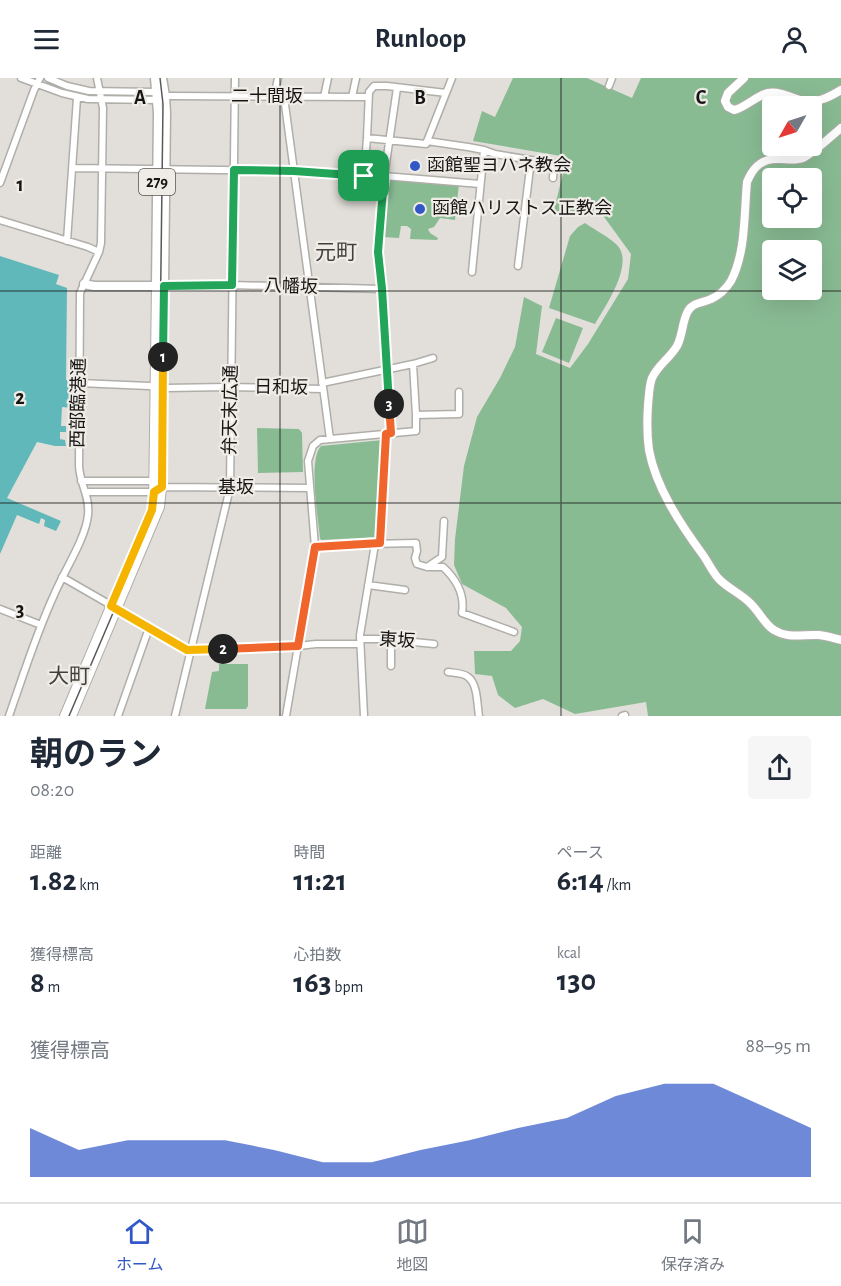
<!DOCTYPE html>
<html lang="ja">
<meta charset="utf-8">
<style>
body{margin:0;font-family:"Alegreya Sans","Noto Sans JP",sans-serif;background:#f6f6f7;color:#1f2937;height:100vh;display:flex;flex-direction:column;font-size:22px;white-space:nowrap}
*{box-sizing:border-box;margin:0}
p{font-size:20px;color:#747a83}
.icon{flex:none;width:33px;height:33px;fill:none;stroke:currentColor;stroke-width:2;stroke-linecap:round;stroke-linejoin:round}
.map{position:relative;height:638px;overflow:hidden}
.drawer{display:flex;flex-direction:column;background:#fff;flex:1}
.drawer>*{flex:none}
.needle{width:39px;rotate:231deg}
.controls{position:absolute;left:762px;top:18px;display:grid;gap:12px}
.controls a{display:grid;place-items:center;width:60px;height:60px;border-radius:6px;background:#fff;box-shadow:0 6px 24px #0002;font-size:30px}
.pin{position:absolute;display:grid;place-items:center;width:51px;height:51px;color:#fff;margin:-26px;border-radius:12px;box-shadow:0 3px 9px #0006}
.km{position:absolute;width:30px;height:30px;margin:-15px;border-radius:50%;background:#222;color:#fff;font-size:16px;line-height:30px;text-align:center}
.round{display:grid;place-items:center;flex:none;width:63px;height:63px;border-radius:6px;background:#f6f6f7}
.overview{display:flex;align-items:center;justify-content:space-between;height:102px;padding:0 30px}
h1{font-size:33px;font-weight:700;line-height:45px}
.stats{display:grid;grid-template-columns:repeat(3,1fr);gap:9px;height:102px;padding:6px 30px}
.stats div{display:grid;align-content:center}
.stats b{font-size:30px;font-weight:700}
.stats small{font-size:16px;font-weight:400}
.stats p{font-size:16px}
.chart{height:168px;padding:12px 30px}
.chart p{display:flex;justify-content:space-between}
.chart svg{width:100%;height:108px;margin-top:6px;fill:#3258c8;opacity:.7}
header{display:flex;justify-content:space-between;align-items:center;height:78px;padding:0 30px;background:#fff;font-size:27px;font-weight:700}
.dock{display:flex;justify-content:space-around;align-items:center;height:84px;border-top:2px solid #e0e1e3;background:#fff;font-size:16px;color:#747a83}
.dock a{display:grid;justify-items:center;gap:3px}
.dock .on{color:#3258c8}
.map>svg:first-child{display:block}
.green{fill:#89bb93;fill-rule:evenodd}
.water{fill:#61b8ba}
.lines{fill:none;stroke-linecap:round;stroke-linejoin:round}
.minor-casing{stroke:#b0aea9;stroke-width:9}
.major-casing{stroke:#b0aea9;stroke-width:10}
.highway-casing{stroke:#b0aea9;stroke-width:11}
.minor{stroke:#fff;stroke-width:6}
.major{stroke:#fff;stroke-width:8}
.highway{stroke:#fff;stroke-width:8}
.tram{stroke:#5b5957;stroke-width:1.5}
.split-1-casing{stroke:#fff;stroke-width:12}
.split-2-casing{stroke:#fff;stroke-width:12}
.split-3-casing{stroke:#fff;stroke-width:12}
.split-4-casing{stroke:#fff;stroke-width:12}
.split-1{stroke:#22a559;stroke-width:8}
.split-2{stroke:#f5b400;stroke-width:8}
.split-3{stroke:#f0652b;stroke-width:8}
.split-4{stroke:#22a559;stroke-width:8}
.grid{fill:none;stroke:#161514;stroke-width:1.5;stroke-opacity:0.55}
.poi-dot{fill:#3258c8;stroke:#efece7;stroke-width:2}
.labels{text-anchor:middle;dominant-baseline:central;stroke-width:4.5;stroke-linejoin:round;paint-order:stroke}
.shield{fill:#efece7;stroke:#575653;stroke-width:1.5}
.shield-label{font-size:16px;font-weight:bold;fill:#161514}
.street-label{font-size:18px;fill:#161514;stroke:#efece7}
.poi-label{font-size:18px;fill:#161514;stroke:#efece7;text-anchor:start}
.quarter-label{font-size:21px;fill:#413f3b;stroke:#efece7}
.grid-label{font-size:20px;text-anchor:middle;font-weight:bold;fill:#161514;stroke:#efece7;stroke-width:4.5;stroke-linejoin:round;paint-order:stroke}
</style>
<header><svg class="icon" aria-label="menu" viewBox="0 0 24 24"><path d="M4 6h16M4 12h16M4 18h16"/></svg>Runloop<svg class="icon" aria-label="person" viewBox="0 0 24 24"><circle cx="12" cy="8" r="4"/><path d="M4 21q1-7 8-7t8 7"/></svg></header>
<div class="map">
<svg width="841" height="638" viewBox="0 0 841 638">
<rect width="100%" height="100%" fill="#e2dfda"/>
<path class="green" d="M513 0H587L632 20 641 0H841V638H648L646 624 575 636 543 621 515 630 498 617 492 598 475 596 474 573H511L520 563 522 549 506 530 462 506 454 487 455 461 464 388 477 339 500 300 515 269 524 219 542 228 536 276 570 290 588 266 628 201 631 176 599 132 553 136 567 79 473 63 482 33 495 39ZM772 28H812V68H772ZM772 100H812V140H772ZM772 172H812V212H772Z
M388 101 459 106 455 142 440 140 434 149 428 151 430 155 438 160 437 162 410 161 411 151 407 148H401L399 160 382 159Z
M585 145C595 152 609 159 617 167 635 185 605 229 595 246L549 230 570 158 578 149Z
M556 240 583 250 569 285 542 274Z
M257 350 299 351 302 355 303 394 258 395Z
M383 362 378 459 321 462 320 460C318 439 308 382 321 368Z
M219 586H248V628L246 631H205L212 594 219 593Z"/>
<path class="water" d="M0 178 59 197 56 206 67 210 66 302 73 303V317H69V324H74V330L62 329 61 348H66V354H60V361L65 362 66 368H55L37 364 7 420 61 443 56 453 44 448 45 442 41 440 39 446 17 437 0 476Z"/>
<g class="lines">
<defs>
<path id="minor" d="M21 0 62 15 88 21 160 22
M48 0 67 8 89 13 156 14 165 18H171L368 19
M609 8 612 0
M274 19 278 0
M284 19 330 361
M324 19 328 0
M352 19 356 0
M367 60 426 66 452 0
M427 63 468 69 484 72 495 76 531 82 518 188
M531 82 554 85 553 100
M72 90 294 93 384 99
M364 97 367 60 369 14 374 8H387L446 15
M384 98 480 106
M0 105 34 12 40 0
M0 142 88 169 99 174
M67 163 77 20
M472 194 484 72
M164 208 232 207 382 211
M413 286 416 337V353L320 362 313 368 308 383 315 469 369 466 416 465 417 473 415 480 417 486 427 489H443C456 501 465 517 462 535L514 554
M79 305 149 308 166 310 226 309 323 311
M322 305 413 286 433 280
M416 337 459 336V314
M391 355 382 211 378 174 384 99 397 10
M81 403H149L156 405
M162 409 310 410
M85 414H154L162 409
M380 465 386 355
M427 489 442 479 444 443
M62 499 187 571 298 568 316 566H360
M368 507 405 512
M0 531 41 547
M360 561H384L434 566
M391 588V562
M448 594C454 595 464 595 468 599 478 606 477 627 479 638
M9 638C23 598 36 556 54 517 63 495 86 460 88 437 90 418 80 407 79 388L80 215 99 174 101 165 103 30 97 0
M118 638 149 550
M175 638 230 410 235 0
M286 638 315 469
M364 638 360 557 375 466
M622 638 625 637"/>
<path id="major" d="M744 0 728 15 725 23 728 29 734 32C747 29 755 18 768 15 779 13 790 19 800 22 816 26 828 20 841 12
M841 50C829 60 816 73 803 80 795 83 787 81 779 81 762 80 753 89 747 104 744 136 746 174 731 203 726 211 720 217 711 221 703 225 693 224 688 233 682 243 683 257 677 268 670 280 658 287 652 300 649 308 649 318 648 327 647 342 647 358 649 372 656 410 681 447 703 477 708 484 712 493 718 500 727 510 740 515 750 525 759 533 764 546 774 552 788 561 803 556 819 557 826 558 834 560 841 562
M64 638 153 427 156 208
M72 638 160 429 162 409 164 208"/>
<path id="highway" d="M155 0 158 35 156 208
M84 206 94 208H164L166 35 165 18 162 0"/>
</defs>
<use href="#minor" class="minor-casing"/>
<use href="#major" class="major-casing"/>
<use href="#highway" class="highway-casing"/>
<use href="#minor" class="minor"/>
<use href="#major" class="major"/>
<use href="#highway" class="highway"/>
<path class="tram" d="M69 638 151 446 158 424 163 26 160 0"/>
</g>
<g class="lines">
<defs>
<path id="split-1" d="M163 279 164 208 232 207 234 92 294 93 364 98"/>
<path id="split-2" d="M163 279 162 409 154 414 152 432 111 528 187 572 223 571"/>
<path id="split-3" d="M223 571 298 568 315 469 380 465 386 356 391 355 389 326"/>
<path id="split-4" d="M364 98 384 99 378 174 382 211 389 326"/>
</defs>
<use href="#split-1" class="split-1-casing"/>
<use href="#split-2" class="split-2-casing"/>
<use href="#split-3" class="split-3-casing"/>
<use href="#split-4" class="split-4-casing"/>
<use href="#split-1" class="split-1"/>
<use href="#split-2" class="split-2"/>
<use href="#split-3" class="split-3"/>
<use href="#split-4" class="split-4"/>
</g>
<path class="grid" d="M280 0V638M561 0V638M0 213H841M0 425H841"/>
<g class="poi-dot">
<circle cx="415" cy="88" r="6"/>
<circle cx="420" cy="131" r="6"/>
</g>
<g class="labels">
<rect class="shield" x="139" y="91" width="36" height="26" rx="4.5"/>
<g class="shield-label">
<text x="157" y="104">279</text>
</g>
<g class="street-label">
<text x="267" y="19">二十間坂</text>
<text transform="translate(291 209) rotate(2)">八幡坂</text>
<text transform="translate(281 310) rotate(1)">日和坂</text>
<text transform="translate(79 325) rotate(-89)">西部臨港通</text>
<text transform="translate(231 332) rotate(-89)">弁天末広通</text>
<text x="236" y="410">基坂</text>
<text transform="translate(397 563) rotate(4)">東坂</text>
</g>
<g class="poi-label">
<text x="427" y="88">函館聖ヨハネ教会</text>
<text x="432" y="131">函館ハリストス正教会</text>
</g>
<g class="quarter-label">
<text x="336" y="174">元町</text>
<text x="69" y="598">大町</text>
</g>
</g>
<g class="grid-label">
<text x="140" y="26">A</text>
<text x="420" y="26">B</text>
<text x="701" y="26">C</text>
<text x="20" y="113">1</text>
<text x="20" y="326">2</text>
<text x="20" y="538">3</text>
</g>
</svg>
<div class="controls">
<a><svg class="needle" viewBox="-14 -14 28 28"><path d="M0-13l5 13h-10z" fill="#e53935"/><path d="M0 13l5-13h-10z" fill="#747a83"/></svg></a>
<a><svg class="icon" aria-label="locate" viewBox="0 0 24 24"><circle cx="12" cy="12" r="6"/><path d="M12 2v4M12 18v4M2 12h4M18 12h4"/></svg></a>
<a><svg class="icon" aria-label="layers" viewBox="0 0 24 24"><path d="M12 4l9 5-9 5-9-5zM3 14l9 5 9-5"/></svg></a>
</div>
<div class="pin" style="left:364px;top:98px;background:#1e9e55"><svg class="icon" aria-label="arrive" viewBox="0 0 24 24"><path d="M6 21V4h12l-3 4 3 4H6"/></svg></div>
<b class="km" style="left:163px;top:279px">1</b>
<b class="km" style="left:223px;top:571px">2</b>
<b class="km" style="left:389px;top:326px">3</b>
</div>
<section class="drawer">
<div class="overview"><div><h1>朝のラン</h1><p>08:20</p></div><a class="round"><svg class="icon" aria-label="share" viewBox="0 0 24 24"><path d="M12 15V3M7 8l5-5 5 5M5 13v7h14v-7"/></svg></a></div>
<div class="stats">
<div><p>距離</p><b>1.82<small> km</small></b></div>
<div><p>時間</p><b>11:21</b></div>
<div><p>ペース</p><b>6:14<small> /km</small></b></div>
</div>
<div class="stats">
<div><p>獲得標高</p><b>8<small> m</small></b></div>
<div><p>心拍数</p><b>163<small> bpm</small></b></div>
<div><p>kcal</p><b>130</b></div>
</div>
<div class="chart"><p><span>獲得標高</span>88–95 m</p>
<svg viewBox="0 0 160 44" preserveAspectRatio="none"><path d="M0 44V24L10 33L20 29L30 29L40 29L50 33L60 38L70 38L80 33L90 29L100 24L110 20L120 11L130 6L140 6L150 15L160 24V44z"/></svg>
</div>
</section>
<nav class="dock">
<a class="on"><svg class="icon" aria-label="home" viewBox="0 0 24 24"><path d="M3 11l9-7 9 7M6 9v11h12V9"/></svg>ホーム</a>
<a><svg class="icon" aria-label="map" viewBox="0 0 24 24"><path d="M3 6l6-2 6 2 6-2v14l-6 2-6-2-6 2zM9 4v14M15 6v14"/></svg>地図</a>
<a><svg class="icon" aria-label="saved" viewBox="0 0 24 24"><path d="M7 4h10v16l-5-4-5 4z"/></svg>保存済み</a>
</nav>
